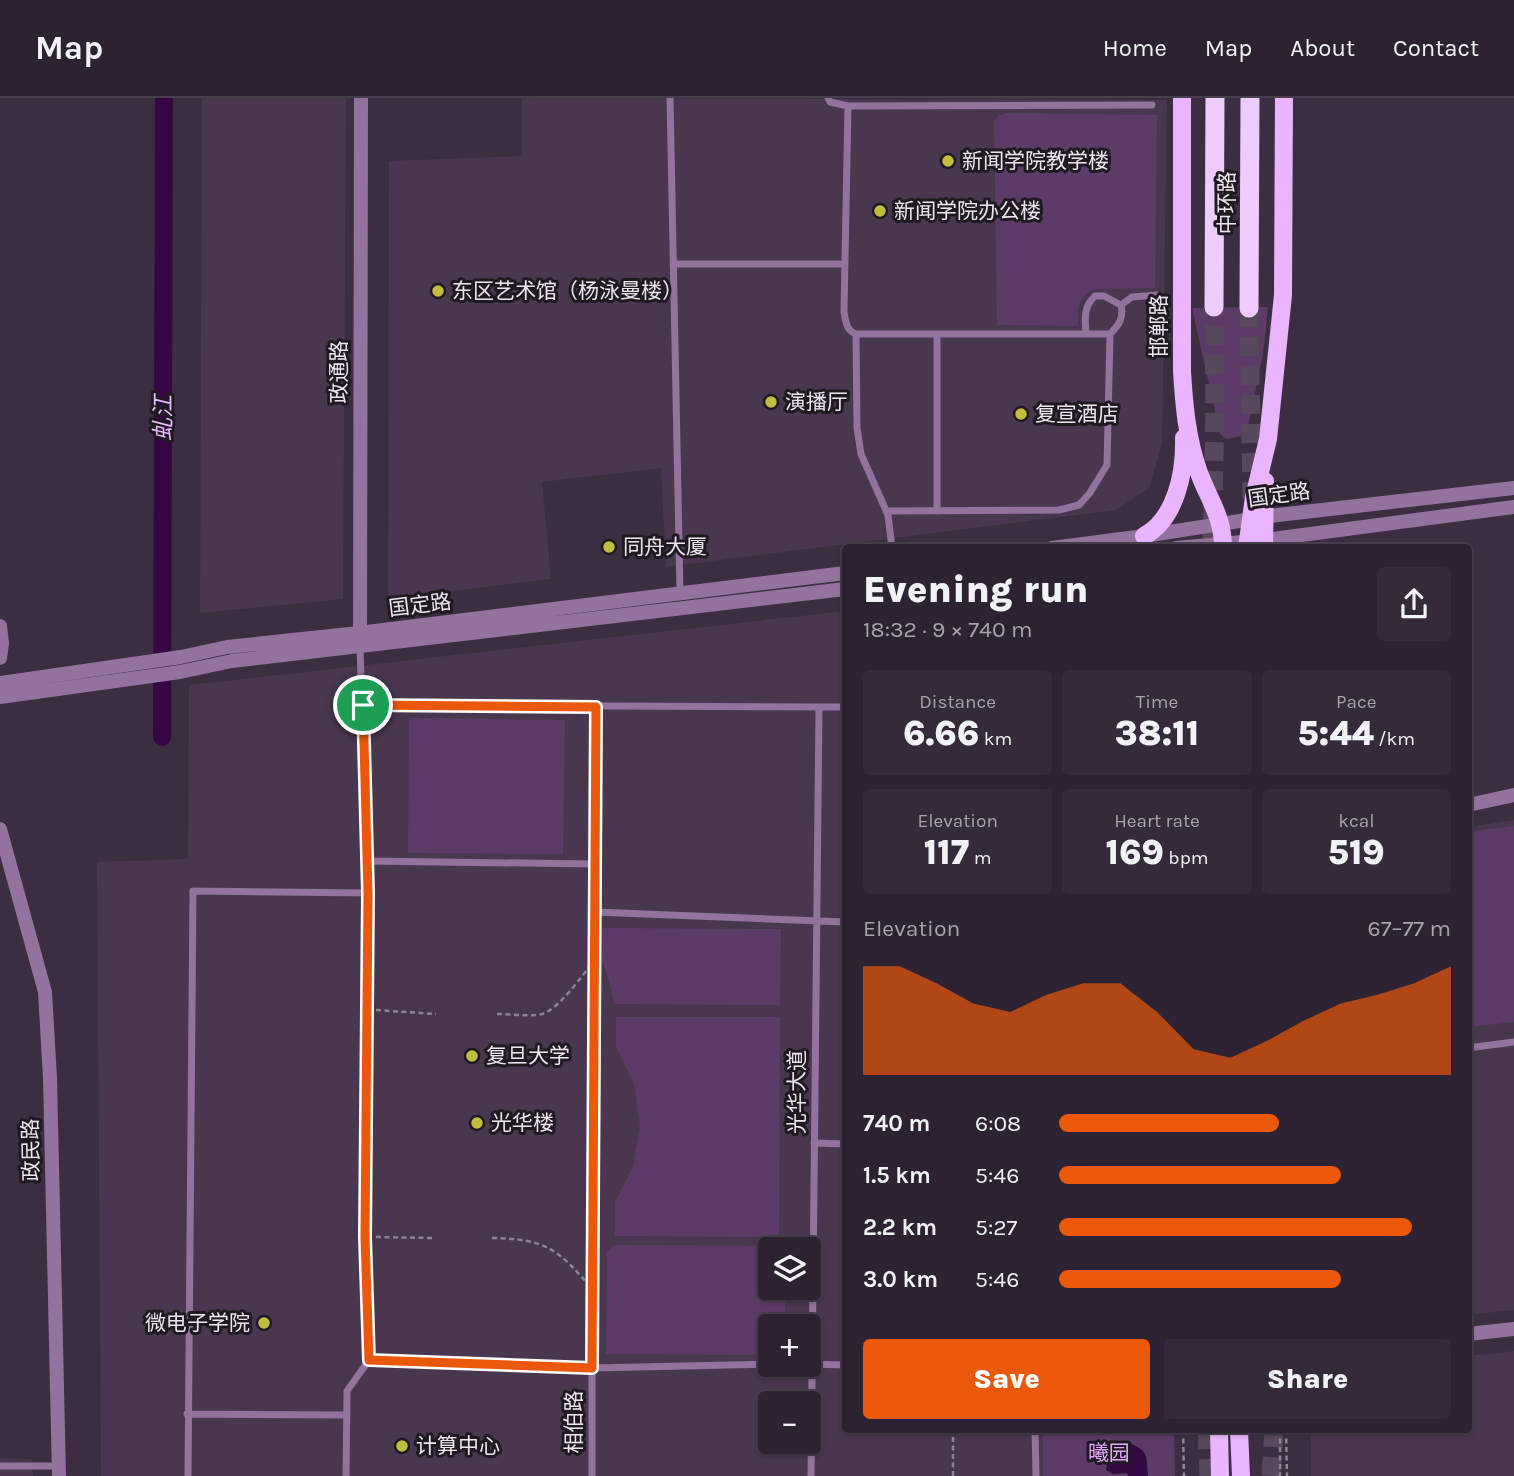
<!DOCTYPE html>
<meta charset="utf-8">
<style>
body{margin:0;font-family:Karla,"Noto Sans SC",sans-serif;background:#352a39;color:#f1f3f6;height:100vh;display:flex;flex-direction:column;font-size:26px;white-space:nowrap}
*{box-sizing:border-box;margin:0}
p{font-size:23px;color:#a7a4ab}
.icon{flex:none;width:38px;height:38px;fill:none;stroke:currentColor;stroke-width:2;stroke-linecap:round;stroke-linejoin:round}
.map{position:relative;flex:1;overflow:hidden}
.panel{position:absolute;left:842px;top:446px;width:630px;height:889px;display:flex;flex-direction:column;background:#2d2231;border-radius:7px;box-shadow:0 2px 5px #0004,0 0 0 2px #483f4d}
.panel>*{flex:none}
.tools{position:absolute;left:758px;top:1139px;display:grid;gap:14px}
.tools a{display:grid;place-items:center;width:63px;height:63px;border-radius:7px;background:#2d2231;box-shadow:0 2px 5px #0004,0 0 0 2px #483f4d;font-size:35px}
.pin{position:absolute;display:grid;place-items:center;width:60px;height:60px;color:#fff;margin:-30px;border:4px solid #fff;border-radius:50%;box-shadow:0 2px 7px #0007}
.round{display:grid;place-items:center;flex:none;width:74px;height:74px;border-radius:7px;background:#352a39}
.headline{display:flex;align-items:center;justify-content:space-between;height:119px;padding:0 21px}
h1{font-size:38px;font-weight:800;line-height:52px}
.metrics{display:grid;grid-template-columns:repeat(3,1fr);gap:10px;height:119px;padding:7px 21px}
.metrics div{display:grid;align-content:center;border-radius:7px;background:#352a39;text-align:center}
.metrics b{font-size:35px;font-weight:800}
.metrics small{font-size:19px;font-weight:400}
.metrics p{font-size:19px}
.chart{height:196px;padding:14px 21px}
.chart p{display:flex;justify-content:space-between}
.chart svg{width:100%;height:126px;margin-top:7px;fill:#ea580c;opacity:.7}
.cta{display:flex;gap:14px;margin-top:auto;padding:14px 21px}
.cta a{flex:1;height:80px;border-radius:7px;background:#ea580c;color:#fff;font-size:28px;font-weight:800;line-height:80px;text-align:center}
.cta a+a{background:#352a39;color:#f1f3f6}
ul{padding:0 21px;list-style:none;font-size:23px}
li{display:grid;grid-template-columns:112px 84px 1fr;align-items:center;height:52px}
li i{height:18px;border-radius:9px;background:#ea580c}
header{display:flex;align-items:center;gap:42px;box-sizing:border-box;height:98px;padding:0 35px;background:#2d2231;border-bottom:2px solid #483f4d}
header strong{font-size:33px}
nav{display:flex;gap:38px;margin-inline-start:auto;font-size:24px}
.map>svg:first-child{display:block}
.built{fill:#48374f;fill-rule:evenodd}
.green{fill:#5d3b69}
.water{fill:#360843}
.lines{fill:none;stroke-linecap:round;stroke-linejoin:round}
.canal{stroke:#360843;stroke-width:18}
.trunk-tunnel{stroke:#57495b;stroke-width:19;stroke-dasharray:19 10;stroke-linecap:butt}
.path{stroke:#908494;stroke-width:2.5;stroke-dasharray:5 3.5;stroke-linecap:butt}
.service{stroke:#93729e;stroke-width:7}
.minor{stroke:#93729e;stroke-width:14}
.tertiary{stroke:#93729e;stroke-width:14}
.primary{stroke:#eab5fe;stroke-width:18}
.trunk{stroke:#eeccfc;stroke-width:19}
.route-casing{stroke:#fff;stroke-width:14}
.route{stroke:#ea580c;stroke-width:9}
.poi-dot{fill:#c2bd3f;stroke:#1f1922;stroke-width:2.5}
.labels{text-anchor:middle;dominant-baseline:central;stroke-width:6;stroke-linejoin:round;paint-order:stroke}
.poi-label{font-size:21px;fill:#ede4f0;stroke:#1f1922;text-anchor:start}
.street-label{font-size:21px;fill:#ede4f0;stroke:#1f1922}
.park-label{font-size:21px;fill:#e7a6fe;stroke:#1f1922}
.water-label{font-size:23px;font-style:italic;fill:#eab6fc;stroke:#1f1922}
</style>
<header>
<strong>Map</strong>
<nav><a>Home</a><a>Map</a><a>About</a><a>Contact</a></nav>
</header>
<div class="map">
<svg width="1514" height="1378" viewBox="0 0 1514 1378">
<rect width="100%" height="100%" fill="#3c2e41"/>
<path class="built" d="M202 0H346L343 501 200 515Z
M522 0 1167 2 1162 346 1149 390 1116 412 666 469 661 370 542 384 551 481 388 501 389 63 522 58Z
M845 513V1332H1173L1174 1378H101L97 764 188 761 189 587ZM770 1152H808V1190H770ZM770 1228H808V1267H770ZM770 1306H808V1344H770Z
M1514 722V1212L1468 1217V729Z
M1514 1253V1378H1311V1332H1468V1258Z
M0 1360 32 1361 33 1378H0Z"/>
<path class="green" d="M1007 15 1157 17 1155 190 1094 191C1077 199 1078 211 1078 228L997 227 994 24 998 18Z
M1268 209 1263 256 1248 329 1243 338 1226 341 1220 336 1192 210Z
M409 620 565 622 563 756 408 755Z
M1514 728V924L1468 929V734Z
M602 830 781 831 780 907 614 906 609 882 602 863Z
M616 919H780L779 1139 615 1138V1104L633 1068 640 1028 634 986 616 949Z
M614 1147 786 1148V1151L770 1152V1190H785V1228H770V1257L606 1256 607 1154Z
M1043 1332H1174L1175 1378H1043Z"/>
<path class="water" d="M1130 1345C1150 1354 1146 1359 1148 1378H1128L1127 1375 1113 1376 1106 1372C1109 1356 1114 1349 1130 1345Z"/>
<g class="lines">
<path class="canal" d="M162 639 164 0"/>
<path class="trunk-tunnel" d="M1249 210 1252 400
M1212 450 1215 311 1214 209
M1207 1332 1209 1378
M1271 1378 1274 1332"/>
<path class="path" d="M376 912 436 916
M497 916C511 916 529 919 542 916 560 910 581 879 593 864
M376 1139 432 1140
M492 1140C547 1141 558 1151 593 1192
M592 1259 594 825
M1183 1332 1184 1378
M1280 1332V1378
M1286 1332 1287 1378
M953 1378V1332"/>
<path class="service" d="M670 0 680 495
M828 0 830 4 848 8 1152 7
M848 8 844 214C846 224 846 232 856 236H1110
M673 166H845
M1121 207 1132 199 1157 197
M856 236 857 330 861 356 888 417 892 450
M886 413 1059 412 1079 407 1089 396 1107 367 1110 236C1119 227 1124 220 1121 207L1104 198H1095C1083 209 1085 221 1086 236
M937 413V236
M363 607 845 609
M596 609 594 814 845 824
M367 763 594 766
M1468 950 1514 944
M814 1045 845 1046
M369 1262 592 1270 770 1266
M808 1266 845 1267
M187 1316 347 1317
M1035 1332 1036 1378
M0 1368H59
M188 1378 193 793 367 795
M346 1378 347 1293 369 1262 364 1139 367 763 360 548
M592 1378V1270
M811 1378 819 609"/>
<path class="minor" d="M1468 707 1514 697"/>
<path class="tertiary" d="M1052 450 1144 438 1278 417 1514 390
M1176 450 1264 442 1514 409
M0 528 2 545 0 560
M360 545 361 0
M0 585 181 559 227 549 359 535 845 475
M0 599 180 574 232 563 845 491
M0 731 45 894 50 980 59 1378
M1468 1236 1514 1231"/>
<path class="primary" d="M1182 0V273C1184 307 1187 340 1198 372 1208 401 1223 417 1223 450
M1144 438C1176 421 1185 374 1184 340
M1247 450 1254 399 1268 341 1283 197 1284 0
M1264 450 1265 383
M1219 1332 1220 1378
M1239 1332 1241 1378"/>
<path class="trunk" d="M1214 209 1215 0
M1249 210 1250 0"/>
</g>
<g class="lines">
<defs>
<path id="route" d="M363 607 596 609 592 1270 369 1262 365 1139 368 795Z"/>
</defs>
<use href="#route" class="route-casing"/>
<use href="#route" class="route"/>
</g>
<g class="poi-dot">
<circle cx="948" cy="63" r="7"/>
<circle cx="880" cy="113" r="7"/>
<circle cx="438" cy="193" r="7"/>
<circle cx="771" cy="304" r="7"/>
<circle cx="1021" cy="316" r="7"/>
<circle cx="609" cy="449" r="7"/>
<circle cx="472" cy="958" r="7"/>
<circle cx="477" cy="1025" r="7"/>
<circle cx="264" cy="1225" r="7"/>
<circle cx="402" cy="1348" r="7"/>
</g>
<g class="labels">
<g class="poi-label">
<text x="962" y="63">新闻学院教学楼</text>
<text x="894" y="113">新闻学院办公楼</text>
<text x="452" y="193">东区艺术馆（杨泳曼楼）</text>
<text x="785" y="304">演播厅</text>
<text x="1035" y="316">复宣酒店</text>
<text x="623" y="449">同舟大厦</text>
<text x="486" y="958">复旦大学</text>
<text x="491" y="1025">光华楼</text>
<text x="250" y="1225" text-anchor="end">微电子学院</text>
<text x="416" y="1348">计算中心</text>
</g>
<g class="street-label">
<text transform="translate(1227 105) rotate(-90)">中环路</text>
<text transform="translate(1159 228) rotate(-90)">邯郸路</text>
<text transform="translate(339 274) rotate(-90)">政通路</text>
<text transform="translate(1279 397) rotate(-8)">国定路</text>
<text transform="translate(420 507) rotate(-7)">国定路</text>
<text transform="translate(797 994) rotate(-90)">光华大道</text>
<text transform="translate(31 1052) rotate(-91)">政民路</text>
<text transform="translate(574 1324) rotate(-90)">相伯路</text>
</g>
<g class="park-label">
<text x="1109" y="1355">曦园</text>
</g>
<g class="water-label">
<text transform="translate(163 320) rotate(-90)">虬江</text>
</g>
</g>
</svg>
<div class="tools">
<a><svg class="icon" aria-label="layers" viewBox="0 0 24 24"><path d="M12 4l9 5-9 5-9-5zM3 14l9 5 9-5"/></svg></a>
<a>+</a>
<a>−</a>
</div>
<div class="pin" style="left:363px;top:607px;background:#1e9e55"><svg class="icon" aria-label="arrive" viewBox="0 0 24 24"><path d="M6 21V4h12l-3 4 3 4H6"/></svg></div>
<section class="panel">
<div class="headline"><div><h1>Evening run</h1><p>18:32 · 9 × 740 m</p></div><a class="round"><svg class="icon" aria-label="share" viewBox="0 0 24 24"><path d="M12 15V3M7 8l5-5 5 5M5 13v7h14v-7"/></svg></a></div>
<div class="metrics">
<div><p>Distance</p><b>6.66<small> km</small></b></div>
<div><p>Time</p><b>38:11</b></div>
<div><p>Pace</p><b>5:44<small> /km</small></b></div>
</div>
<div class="metrics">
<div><p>Elevation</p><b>117<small> m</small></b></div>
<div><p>Heart rate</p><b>169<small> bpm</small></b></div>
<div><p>kcal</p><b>519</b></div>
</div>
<div class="chart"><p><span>Elevation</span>67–77 m</p>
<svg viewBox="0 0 160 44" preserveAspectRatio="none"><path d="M0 44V6L10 6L20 12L30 19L40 22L50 16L60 12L70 12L80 22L90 35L100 38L110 32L120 25L130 19L140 16L150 12L160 6V44z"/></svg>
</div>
<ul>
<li><b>740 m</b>6:08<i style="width:56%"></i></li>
<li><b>1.5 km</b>5:46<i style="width:72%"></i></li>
<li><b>2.2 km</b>5:27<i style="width:90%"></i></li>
<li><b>3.0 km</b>5:46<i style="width:72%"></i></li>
</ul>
<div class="cta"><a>Save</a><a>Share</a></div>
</section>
</div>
